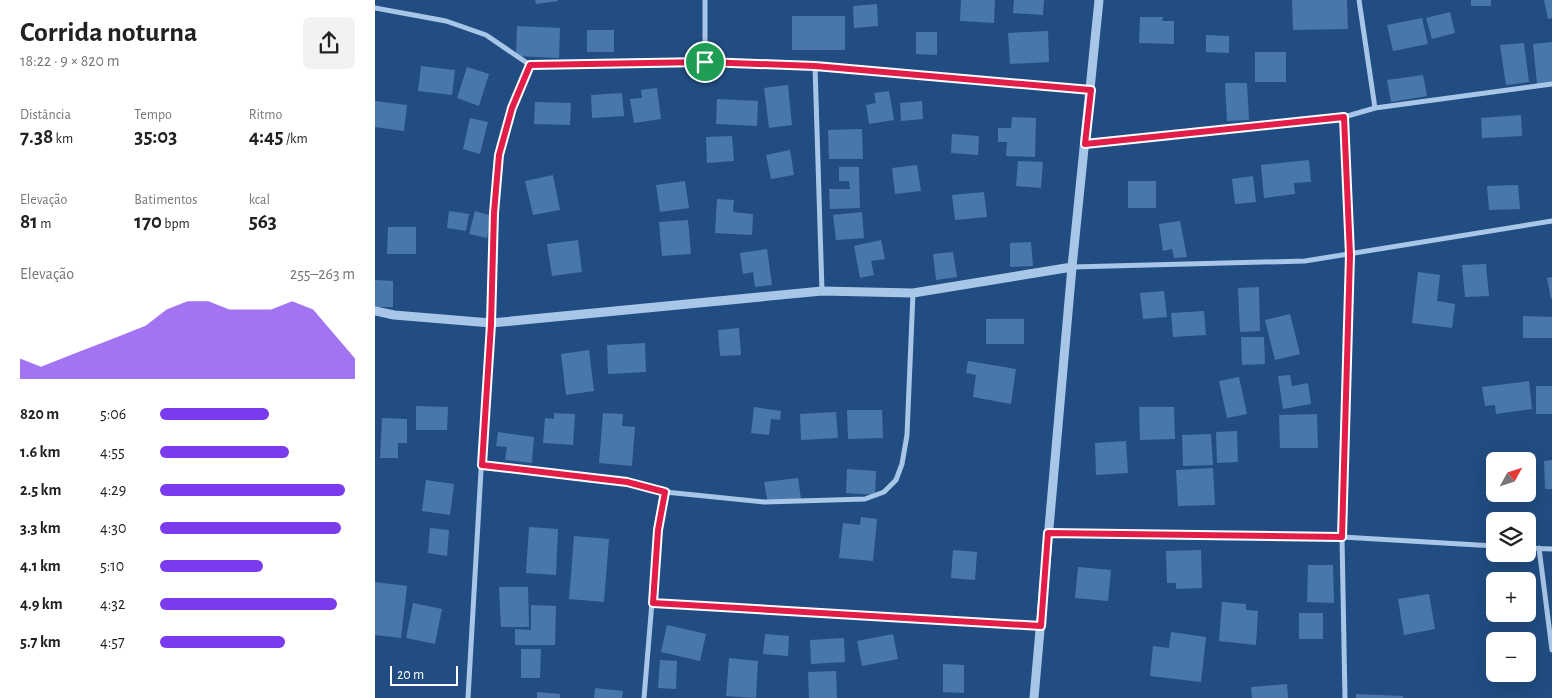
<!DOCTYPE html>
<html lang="pt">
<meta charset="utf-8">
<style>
body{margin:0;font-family:"Alegreya Sans",sans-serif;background:#f2f2f2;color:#222;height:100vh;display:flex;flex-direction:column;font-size:19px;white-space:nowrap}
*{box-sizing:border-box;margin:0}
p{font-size:16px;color:#767676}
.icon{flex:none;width:28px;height:28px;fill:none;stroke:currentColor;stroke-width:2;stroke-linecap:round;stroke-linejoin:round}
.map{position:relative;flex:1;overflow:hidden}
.details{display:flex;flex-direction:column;background:#fff;width:375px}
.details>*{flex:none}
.needle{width:32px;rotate:50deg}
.buttons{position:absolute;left:1111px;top:452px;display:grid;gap:10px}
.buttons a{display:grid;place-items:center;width:50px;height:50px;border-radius:8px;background:#fff;box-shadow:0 5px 20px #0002;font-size:25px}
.scale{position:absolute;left:15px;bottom:12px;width:68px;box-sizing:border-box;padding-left:5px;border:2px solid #fff;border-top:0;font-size:14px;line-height:18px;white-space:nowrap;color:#fff;-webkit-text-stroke:4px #214d82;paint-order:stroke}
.pin{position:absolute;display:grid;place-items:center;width:42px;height:42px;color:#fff;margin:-21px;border:2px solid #fff;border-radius:50%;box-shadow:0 1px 5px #0007}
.round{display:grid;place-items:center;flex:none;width:52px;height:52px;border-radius:8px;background:#f2f2f2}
.head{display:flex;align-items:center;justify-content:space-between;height:85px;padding:0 20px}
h1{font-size:28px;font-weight:700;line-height:38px}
.metrics{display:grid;grid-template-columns:repeat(3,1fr);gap:8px;height:85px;padding:5px 20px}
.metrics div{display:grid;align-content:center}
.metrics b{font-size:21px;font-weight:700}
.metrics small{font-size:14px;font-weight:400}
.metrics p{font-size:14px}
.chart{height:140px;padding:10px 20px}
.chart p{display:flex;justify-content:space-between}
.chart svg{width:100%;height:90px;margin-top:5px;fill:#7c3aed;opacity:.7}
ul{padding:0 20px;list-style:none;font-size:16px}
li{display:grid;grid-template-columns:80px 60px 1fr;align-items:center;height:38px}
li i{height:12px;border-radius:6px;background:#7c3aed}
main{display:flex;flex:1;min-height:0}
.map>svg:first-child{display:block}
.building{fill:#4977ab}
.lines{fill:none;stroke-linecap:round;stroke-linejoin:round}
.minor{stroke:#a8c6e8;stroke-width:5}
.tertiary{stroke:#a8c6e8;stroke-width:9}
.route-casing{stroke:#fff;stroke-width:10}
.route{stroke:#e11d48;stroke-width:6}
</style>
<main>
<section class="details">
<div class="head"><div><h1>Corrida noturna</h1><p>18:22 · 9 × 820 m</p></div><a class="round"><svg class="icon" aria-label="share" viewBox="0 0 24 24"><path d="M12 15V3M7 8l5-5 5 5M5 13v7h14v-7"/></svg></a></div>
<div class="metrics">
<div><p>Distância</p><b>7.38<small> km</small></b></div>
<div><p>Tempo</p><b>35:03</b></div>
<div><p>Ritmo</p><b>4:45<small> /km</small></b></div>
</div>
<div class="metrics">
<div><p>Elevação</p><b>81<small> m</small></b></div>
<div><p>Batimentos</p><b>170<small> bpm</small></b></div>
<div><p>kcal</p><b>563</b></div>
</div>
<div class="chart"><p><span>Elevação</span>255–263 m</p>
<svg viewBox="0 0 160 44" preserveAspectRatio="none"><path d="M0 44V34L10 38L20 34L30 30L40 26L50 22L60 18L70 10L80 6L90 6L100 10L110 10L120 10L130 6L140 10L150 22L160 34V44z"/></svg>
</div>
<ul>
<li><b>820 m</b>5:06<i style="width:56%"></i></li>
<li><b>1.6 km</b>4:55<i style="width:66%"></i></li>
<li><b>2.5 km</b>4:29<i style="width:95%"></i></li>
<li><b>3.3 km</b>4:30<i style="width:93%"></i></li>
<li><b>4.1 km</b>5:10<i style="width:53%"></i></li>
<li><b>4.9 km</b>4:32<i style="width:91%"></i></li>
<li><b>5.7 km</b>4:57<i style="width:64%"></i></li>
</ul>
</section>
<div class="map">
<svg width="1177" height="698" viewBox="0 0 1177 698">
<rect width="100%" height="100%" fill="#214d82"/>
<path class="building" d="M160 0H183V1L161 4Z
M586 0H620L619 23 585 21Z
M639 0H669L668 15 638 13Z
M917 0H972L973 29 918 30Z
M1096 0H1116V6H1096Z
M1169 0H1177V18L1173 19Z
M502 4 503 26 479 28 478 6Z
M1075 12 1080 33 1057 39 1051 18Z
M417 16H470V50H417Z
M765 17H788L787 21H799V44L764 43Z
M1047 18 1053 44 1018 51 1012 25Z
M142 26 185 28 184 58 141 56Z
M212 30H239V52H212Z
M673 31 674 62 635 64 633 33Z
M541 32H562V55L541 54Z
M831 35 854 36V53L831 52Z
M1177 42V83L1162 84 1158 44Z
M1149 43 1154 82 1131 85 1125 45Z
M880 52H911V82H880Z
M46 66 80 70 77 95 43 91Z
M92 67 114 74 104 106 82 98Z
M1048 75 1052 96 1016 102 1012 80Z
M850 83H872L874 120 852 121Z
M413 85 417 125 394 128 389 88Z
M282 88 286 119 259 123 255 99 267 98 266 90Z
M514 91 519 120 494 124 491 105 501 103 499 93Z
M247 93 249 116 217 118 216 95Z
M342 99 383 101 382 126 341 124Z
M0 101 32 105 29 131 0 127Z
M547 101 548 119 526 121 525 103Z
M160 102 196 103 195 125 159 124Z
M1146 115 1147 136 1107 138 1106 118Z
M637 117 661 118 660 157 631 156 632 142H623V128H636Z
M95 118 113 122 105 154 88 149Z
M487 129 488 159H454L453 130Z
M577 134 604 136 603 155 576 153Z
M357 136 359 161 332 163 331 137Z
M415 150 419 175 396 179 391 155Z
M934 160 936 182 919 183 920 194 889 198 886 165Z
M643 161 668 162 666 188 641 186Z
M542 165 546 191 520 194 517 168Z
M464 167H484L485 208 455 209 454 189H475L474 181H464Z
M178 175 185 210 158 215 150 181Z
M878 176 881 202 860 204 857 179Z
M310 181 314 208 285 212 281 185Z
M753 181H781V208H753Z
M1143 185 1145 209 1114 210 1112 186Z
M609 192 612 217 580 220 577 195Z
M342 199 359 200 358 212 378 214 377 235 340 233Z
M74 211 94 214 91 231 72 228Z
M100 211 117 216 112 238 94 234Z
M487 212 489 238 461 240 458 215Z
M313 220 316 254 287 256 284 222Z
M805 221 812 257 799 258 797 249 788 251 784 224Z
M13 227H41V254H12Z
M203 240 207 272 177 276 172 244Z
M506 240 510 259 496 261 499 275 485 278 479 246Z
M656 242 658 266 635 267V243Z
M392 249 397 285 380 287 378 272 368 274 365 253Z
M578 252 582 277 561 280 558 254Z
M1111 264 1114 296 1090 297 1087 265Z
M1043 272 1065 275 1062 301 1080 304 1077 328 1037 323Z
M1177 277V299H1176L1172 278Z
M0 280 18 281V307H0Z
M884 287 885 331 865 332 863 288Z
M789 291 792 317 768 319 765 293Z
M829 311 831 335 798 337 796 313Z
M915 314 925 354 900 360 890 320Z
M1148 316 1177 317V338H1148Z
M611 319H649V344H611Z
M364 328 366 355 345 356 343 330Z
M866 337H889L890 364 867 365Z
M270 343 271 372 233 374 232 345Z
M214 350 219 391 191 395 186 354Z
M593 361 641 369 636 404 598 397 601 375 591 373Z
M915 375 917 386 933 383 936 404 908 409 903 376Z
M864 377 872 414 852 418 844 381Z
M1154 381 1157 409 1121 414 1120 405 1110 406 1107 387Z
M1161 386H1177V414H1161Z
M41 406 73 407 72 430H41Z
M379 407 406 411 405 420 396 419 394 435 376 433Z
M764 407H799L800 439 765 440Z
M472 410H507L508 438 473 439Z
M461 412 463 438 426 440 425 414Z
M179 413 200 414 198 445 168 443 170 418 179 419Z
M228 413 248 414 247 426 260 427 257 466 224 463Z
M942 414 943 448H905L904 415Z
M7 418 32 419V443H23V458H5Z
M862 431 863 462 842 463 841 432Z
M123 432 159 437 157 463 130 460 132 447 121 446Z
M836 434 838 465 808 466 807 435Z
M751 441 753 473 721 475 720 443Z
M1177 460V489H1170L1169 461Z
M838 468 840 505 803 506 801 470Z
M472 469 501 471 500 495 471 493Z
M423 478 426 499 393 504 389 482Z
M51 480 79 484 75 515 47 511Z
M486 517 502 519 498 561 464 558 468 523 485 525Z
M154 527 183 529 181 575 151 573Z
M55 528 74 530 72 556 53 553Z
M199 536 234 539 229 602 194 599Z
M578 550 602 552 600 580 576 578Z
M826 550 827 588 801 589V583H792L791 551Z
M933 565H958L959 603 932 602Z
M703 567 736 570 733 601 700 598Z
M0 582 32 586 26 638 0 635Z
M124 587H153L154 627H126Z
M1054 594 1060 629 1029 635 1023 599Z
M847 602 871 604V610L883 611 881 645 844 641Z
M38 603 67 609 60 644 31 638Z
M156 605 181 606 180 645H140V629L156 630Z
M924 613H948V639H924Z
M292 625 331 634 325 661 286 652Z
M796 632 831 637 826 682 775 676 778 646 794 648Z
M390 634 414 636 413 656 388 654Z
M518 634 523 659 487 666 482 641Z
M469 638 470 662 436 664 435 640Z
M146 649H166L165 678H146Z
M354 658 383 661 381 698 351 696Z
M285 660 302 661 301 689 283 688Z
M568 664 589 665V693L568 692Z
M461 671 462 698H434L433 672Z
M912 684 913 698H877L876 687Z
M220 688 248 691 247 698H219Z
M162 692 185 694V698H162Z
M981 694 1028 696V698H981Z"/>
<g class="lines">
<path class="minor" d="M984 0 1000 108
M0 8 71 21 111 35 155 65
M330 62V0
M440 66 447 291
M969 117 975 255 967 537 970 698
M710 144 969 117 1000 108 1177 84
M697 267 930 261 1177 221
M107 465 252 482 290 492 390 502 490 499 509 492 521 480 527 464 532 435 538 293
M673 533 967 537 1120 546
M1152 548 1177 549
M1164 548 1177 650
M278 603 666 626
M93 698 124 155 137 108 155 65 330 62 440 66 715 90
M269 698 283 530 290 492"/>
<path class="tertiary" d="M0 311 19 315 116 323 447 291 538 293 697 267
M659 698 697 267 724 0"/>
</g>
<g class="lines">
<defs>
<path id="route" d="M330 62 440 66 716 90 710 144 969 117 975 255 967 537 673 533 666 626 278 603 283 530 290 492 252 482 107 465 116 324 119 213 124 155 137 108 155 65Z"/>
</defs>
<use href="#route" class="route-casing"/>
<use href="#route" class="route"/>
</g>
</svg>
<div class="buttons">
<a><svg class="needle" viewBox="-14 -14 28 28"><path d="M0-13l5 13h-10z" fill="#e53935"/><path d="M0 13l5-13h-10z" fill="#767676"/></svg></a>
<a><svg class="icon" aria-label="layers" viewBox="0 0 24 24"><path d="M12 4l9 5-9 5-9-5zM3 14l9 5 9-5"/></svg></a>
<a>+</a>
<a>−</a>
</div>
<div class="scale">20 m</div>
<div class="pin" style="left:330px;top:62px;background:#1e9e55"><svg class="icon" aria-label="arrive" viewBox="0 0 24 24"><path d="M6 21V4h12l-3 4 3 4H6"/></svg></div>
</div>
</main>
